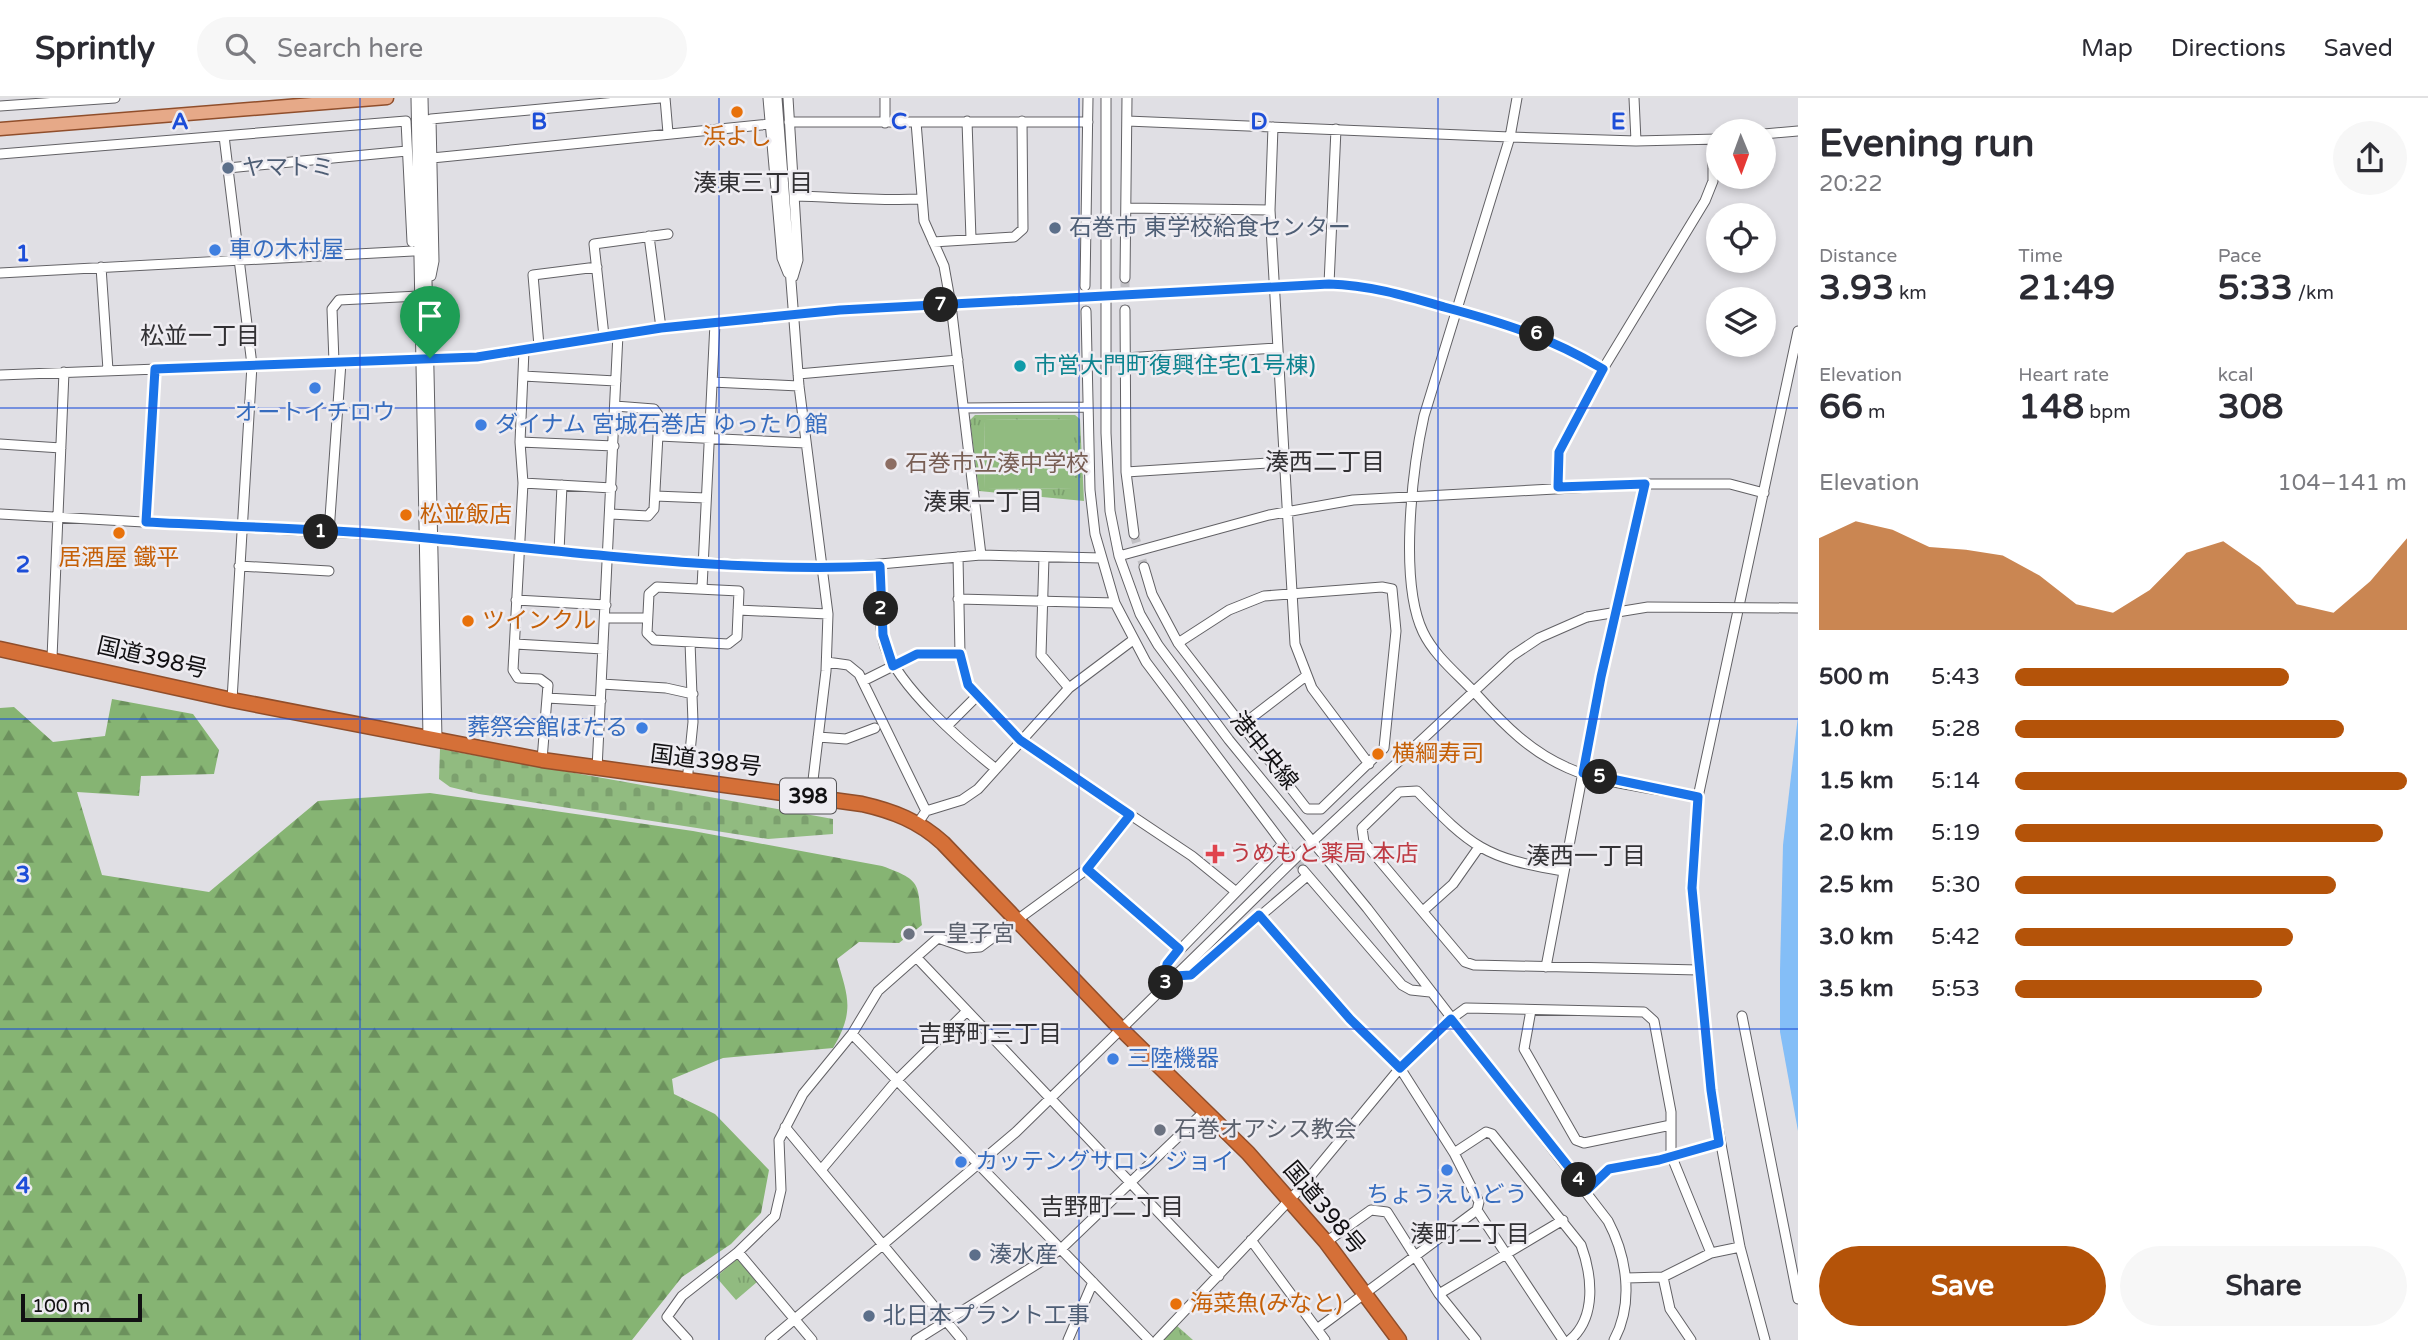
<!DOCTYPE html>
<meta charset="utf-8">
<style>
body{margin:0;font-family:"Varela Round","Noto Sans JP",sans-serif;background:#f7f7f7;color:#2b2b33;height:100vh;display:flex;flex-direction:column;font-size:26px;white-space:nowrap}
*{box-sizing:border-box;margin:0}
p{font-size:23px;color:#7c7c81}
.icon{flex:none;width:38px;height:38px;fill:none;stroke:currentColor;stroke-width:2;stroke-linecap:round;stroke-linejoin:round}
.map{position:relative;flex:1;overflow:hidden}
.side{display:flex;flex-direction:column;background:#fff;width:630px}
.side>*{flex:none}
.needle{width:46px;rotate:179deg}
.controls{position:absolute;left:1706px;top:21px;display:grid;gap:14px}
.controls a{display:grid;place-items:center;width:70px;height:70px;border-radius:50%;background:#fff;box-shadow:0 4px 10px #0003;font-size:35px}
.scale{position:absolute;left:21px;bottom:18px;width:121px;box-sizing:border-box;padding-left:7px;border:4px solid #111012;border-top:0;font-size:19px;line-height:24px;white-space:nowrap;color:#111012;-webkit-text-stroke:5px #eeecf1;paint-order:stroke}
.pin{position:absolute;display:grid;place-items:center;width:60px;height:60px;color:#fff;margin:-72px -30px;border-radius:50% 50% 50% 0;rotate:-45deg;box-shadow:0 0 7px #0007}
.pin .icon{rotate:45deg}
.km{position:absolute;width:35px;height:35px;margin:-18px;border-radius:50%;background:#222;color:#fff;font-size:19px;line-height:35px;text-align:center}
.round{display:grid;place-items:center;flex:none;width:74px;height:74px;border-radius:37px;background:#f7f7f7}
.overview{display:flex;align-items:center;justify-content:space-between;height:119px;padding:0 21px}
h1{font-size:38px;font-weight:700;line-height:52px}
.figures{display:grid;grid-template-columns:repeat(3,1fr);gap:10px;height:119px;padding:7px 21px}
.figures div{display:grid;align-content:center}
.figures b{font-size:35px;font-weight:700}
.figures small{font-size:19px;font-weight:400}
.figures p{font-size:19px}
.chart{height:196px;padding:14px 21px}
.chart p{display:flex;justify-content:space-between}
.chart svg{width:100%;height:126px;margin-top:7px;fill:#b45309;opacity:.7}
.primary-button{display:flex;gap:14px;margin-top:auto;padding:14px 21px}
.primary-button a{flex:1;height:80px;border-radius:42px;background:#b45309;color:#fff;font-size:28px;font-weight:700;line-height:80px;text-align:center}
.primary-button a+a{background:#f7f7f7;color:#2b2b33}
ul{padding:0 21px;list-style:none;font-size:23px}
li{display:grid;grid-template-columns:112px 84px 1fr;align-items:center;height:52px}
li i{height:18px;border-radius:9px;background:#b45309}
header{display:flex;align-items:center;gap:42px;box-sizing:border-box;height:98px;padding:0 35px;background:#fff;border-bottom:2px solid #e1e1e2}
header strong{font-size:33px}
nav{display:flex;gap:38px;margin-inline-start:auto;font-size:24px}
.search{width:490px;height:63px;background:#f7f7f7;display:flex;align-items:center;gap:18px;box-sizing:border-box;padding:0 24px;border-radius:38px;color:#7c7c81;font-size:26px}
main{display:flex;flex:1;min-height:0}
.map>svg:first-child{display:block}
.grass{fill:#91bb80}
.forest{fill:url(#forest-firs)}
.cemetery{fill:url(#cemetery-stones)}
.park{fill:url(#park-tufts);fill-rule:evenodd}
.water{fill:#84bef7}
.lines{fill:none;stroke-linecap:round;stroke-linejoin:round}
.minor-tunnel{stroke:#c1c0c4;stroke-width:9;stroke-dasharray:9 4.5;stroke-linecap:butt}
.minor-casing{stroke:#626165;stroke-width:11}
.major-casing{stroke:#904e2b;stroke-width:15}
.highway-casing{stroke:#904e2b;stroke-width:17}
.minor{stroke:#fff;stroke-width:9}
.major{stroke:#e6a988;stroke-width:12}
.highway{stroke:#d57038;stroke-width:14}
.minor-bridge-casing{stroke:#626165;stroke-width:11;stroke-linecap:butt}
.minor-bridge{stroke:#fff;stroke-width:9}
.route-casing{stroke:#fff;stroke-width:14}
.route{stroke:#1a73e8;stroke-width:9}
.grid{fill:none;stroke:#1d4ed8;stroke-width:2;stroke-opacity:0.55}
.food-dot{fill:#e8710a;stroke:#eeecf1;stroke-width:2.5}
.service-dot{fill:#5c6f8a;stroke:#eeecf1;stroke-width:2.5}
.shop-dot{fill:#3f7fe0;stroke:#eeecf1;stroke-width:2.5}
.culture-dot{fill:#0f9aa8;stroke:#eeecf1;stroke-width:2.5}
.education-dot{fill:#8d6e63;stroke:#eeecf1;stroke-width:2.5}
.health-dot{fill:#e0444e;stroke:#eeecf1;stroke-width:2.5}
.worship-dot{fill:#6b7280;stroke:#eeecf1;stroke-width:2.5}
.labels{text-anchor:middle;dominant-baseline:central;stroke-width:5;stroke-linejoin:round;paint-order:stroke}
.shield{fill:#eeecf1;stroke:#535255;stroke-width:2}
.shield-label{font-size:21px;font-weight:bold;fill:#111012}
.food-label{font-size:23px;fill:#c56008;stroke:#eeecf1;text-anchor:start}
.service-label{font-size:23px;fill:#4e5e75;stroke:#eeecf1;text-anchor:start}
.shop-label{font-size:23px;fill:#366cbe;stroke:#eeecf1;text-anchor:start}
.culture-label{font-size:23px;fill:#0d838f;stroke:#eeecf1;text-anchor:start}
.education-label{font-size:23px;fill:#785e54;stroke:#eeecf1;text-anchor:start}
.street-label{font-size:23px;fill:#111012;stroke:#eeecf1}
.health-label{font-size:23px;fill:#be3a42;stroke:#eeecf1;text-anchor:start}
.worship-label{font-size:23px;fill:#5b616d;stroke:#eeecf1;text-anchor:start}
.neighbourhood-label{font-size:24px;fill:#323134;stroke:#eeecf1}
.grid-label{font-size:23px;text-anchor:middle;font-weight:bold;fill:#1d4ed8;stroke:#eeecf1;stroke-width:5;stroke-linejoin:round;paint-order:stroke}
</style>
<header>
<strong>Sprintly</strong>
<div class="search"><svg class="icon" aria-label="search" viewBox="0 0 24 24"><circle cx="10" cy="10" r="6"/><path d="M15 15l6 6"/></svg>Search here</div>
<nav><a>Map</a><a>Directions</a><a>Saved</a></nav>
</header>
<main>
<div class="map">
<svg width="1798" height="1242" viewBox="0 0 1798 1242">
<defs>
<pattern id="forest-firs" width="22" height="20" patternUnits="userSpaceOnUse" patternTransform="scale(1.75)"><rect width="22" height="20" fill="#86b473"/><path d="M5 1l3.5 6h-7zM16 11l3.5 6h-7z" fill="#6c915d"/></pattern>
<pattern id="cemetery-stones" width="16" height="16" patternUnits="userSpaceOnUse" patternTransform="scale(1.75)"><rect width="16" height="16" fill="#91bb80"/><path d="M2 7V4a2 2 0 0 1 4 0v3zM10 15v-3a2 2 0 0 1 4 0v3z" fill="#7ca06e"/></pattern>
<pattern id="park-tufts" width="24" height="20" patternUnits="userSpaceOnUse" patternTransform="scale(1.75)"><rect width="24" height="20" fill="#91bb80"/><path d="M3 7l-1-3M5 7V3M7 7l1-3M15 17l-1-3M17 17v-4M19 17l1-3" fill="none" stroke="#7ca06e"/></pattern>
</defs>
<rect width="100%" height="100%" fill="#e0dfe4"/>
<path class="grass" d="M1074 321 1075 390 985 391 984 322Z"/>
<path class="forest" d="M112 601 193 616 219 652 214 676 141 678 139 698 77 694 102 777 209 794 318 703 430 695 693 733 882 768C924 783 917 786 922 827L899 845 859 844 837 861C848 899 855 913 833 950L723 960 672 981 674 996 715 1016 769 1072 761 1115 731 1146 682 1179 632 1242H0V610L14 609 53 644 105 638Z"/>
<path class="cemetery" d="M440 651 833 721V736L768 741 479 696 450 689 439 681Z"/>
<path class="park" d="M975 317H1075L1080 321 1084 403 979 393 970 322ZM1073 321 1074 390 985 391 984 322Z
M737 1161 757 1184 736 1202 716 1179Z
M1176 1227 1193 1242H1162Z"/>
<path class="water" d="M1798 618V1033L1780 934V872L1783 747Z"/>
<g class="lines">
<path class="minor-tunnel" d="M1125 180V212
M1134 436 1144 469
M1288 750 1303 772"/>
<defs>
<path id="minor" d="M416 0 428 639
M423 0 437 640
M665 0 668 35
M768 0 782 160 788 175
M777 0 799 288 828 516 826 573 811 699
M788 0 798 162 793 179
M885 0V25
M1106 0V335L1110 413 1119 458 1140 516 1158 547 1229 642 1367 810 1608 1123C1627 1159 1634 1205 1614 1242
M1517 0 1510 39 1424 318C1412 372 1399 484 1423 534 1435 559 1459 577 1478 598 1505 628 1531 654 1568 670 1603 686 1660 691 1698 699
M1634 0 1636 43
M0 8 115 0
M967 23 971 141
M1127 23 1510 39 1636 43 1718 41
M789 24H1088
M916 24 924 123 944 168 951 207 981 457
M1273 29 1270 112 1295 546 1312 590 1369 666
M1764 36 1798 33
M224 38 252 267 232 602
M0 56 406 23 412 144
M432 60 770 26
M228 70 407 53
M794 98C837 99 878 103 920 101
M1127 110 1270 112
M649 138 661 230
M933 144 1014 139 1023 131 1022 23
M101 169 108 272
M0 175 413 153
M431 178 434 163 431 21 660 0
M1125 180 1127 0
M1329 186 1336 31
M1085 188 1088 0
M1125 212 1126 374 1134 436
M1086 213 1090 392 1095 436 1115 505 1146 564 1283 746 1171 861 1164 875V887
M604 238 594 146 668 136
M539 248 533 177 597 169
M524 252 520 344 523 385 513 572 518 580 540 581 548 587 542 662
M1125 260 1277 250
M334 264 332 211 339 202 419 198
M798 276 958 262
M0 277 477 259 661 230 840 212 1329 186C1369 187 1406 198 1444 209 1504 225 1549 239 1603 271
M523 278 616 283
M712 284 799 288
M964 310 1086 309
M659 338 806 345
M520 344 614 348
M0 346 61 350
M1126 374 1284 364
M523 385 612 390
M1558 389 1559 354 1603 271 1705 103 1713 83V41
M655 398 706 400
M0 416 434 440 609 459 824 471 981 457 1101 460
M611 416 648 418 654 411 659 318 654 311 615 308
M146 424 155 271
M329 434 341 264
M559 454 562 387
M1119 458 1269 417 1353 402 1645 386H1730L1764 395
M958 459 960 556 968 587 1020 643 1192 758 1235 793
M1044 459 1041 557 1069 590
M239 468 329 473
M880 468C881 493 877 525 885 549 900 590 962 644 996 671
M1144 469 1152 496 1178 545 1307 711H1321L1384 650 1396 533 1392 491 1382 489 1264 498 1229 512 1178 545
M657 489 739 493 737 539 728 546 654 542 647 535 649 496Z
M702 490 715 225
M958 501 1115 505
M516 502 606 507
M738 512 828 516
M606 520H647
M515 546 603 551
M52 560 64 274
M827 564 848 567 859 576 926 713
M863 583 917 556H960
M602 586 666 590 693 596
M547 600 601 603
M1242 627 1306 578
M947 628 977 598
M818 639 846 641 875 630
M597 671 618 236
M687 684 693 624 690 544
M918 725 926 713 962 702 978 691 1069 590 1133 542
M1087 771 1179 851
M1303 772 1402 887 1411 892 1430 894
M1563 773C1484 760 1472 749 1417 693L1399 694 1362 730 1364 744 1465 864 1474 867 1699 872
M1424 812 1453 786 1479 749
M1259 817 1350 921 1400 970 1454 1055 1479 1104 1477 1112 1563 1242
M917 860 1219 1178
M1546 869 1601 579 1645 386
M1174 878 1191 877 1307 778
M1531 912 1524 951 1576 1042 1584 1045 1671 1027
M1742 918 1798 1201
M852 936 1149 1242
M785 1029 962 1242
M1454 1055 1486 1034 1492 1036 1581 1147C1592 1177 1597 1219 1570 1242
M821 1072 897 982 967 913
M1587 1092 1609 1071 1659 1062 1719 1045
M1251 1142 1325 1242
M1326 1144 1371 1112 1387 1114 1439 1196 1476 1242
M738 1154 812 1242
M1711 1155 1740 1149
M1663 1179 1670 1211 1691 1242
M1439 1196 1563 1122
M1317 1231 1477 1112
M688 1242 667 1219 682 1198 738 1154 775 1118 781 1092 779 1042 803 996 852 936 878 893 938 840 967 850 980 849 1087 771 1130 717
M770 1242 1016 1034 1312 744 1512 558 1539 540 1587 519
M916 1242 1061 1151 1206 1012
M1068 1242 1093 1184
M1157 1242 1299 1092 1400 970 1444 926 1466 910 1644 914 1654 923 1671 1014V1057L1711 1155 1663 1179 1626 1180
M1765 1242 1740 1149 1711 992 1691 790 1698 699 1798 233"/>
<path id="major" d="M0 31 387 0"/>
<path id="highway" d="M0 551 232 602 542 662 862 706C893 713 919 723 943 745L1120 930 1248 1055 1326 1144 1399 1242"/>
</defs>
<use href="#minor" class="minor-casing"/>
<use href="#major" class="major-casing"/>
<use href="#highway" class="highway-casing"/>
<use href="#minor" class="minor"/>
<use href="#major" class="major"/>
<use href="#highway" class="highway"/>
<defs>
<path id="minor-bridge" d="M1587 519 1648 509 1798 510"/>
</defs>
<use href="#minor-bridge" class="minor-bridge-casing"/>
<use href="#minor-bridge" class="minor-bridge"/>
</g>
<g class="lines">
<defs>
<path id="route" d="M1329 186C1369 187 1406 198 1444 209 1504 225 1549 239 1603 271L1559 354 1558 389 1645 386 1601 579 1583 675 1698 699 1692 790 1711 992 1719 1045 1659 1062 1609 1071 1587 1092 1451 921 1400 970 1350 921 1259 817 1191 877 1174 878 1164 887 1167 866 1179 851 1087 771 1130 717 1020 642 968 587 960 556H917L893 568 883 537 880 468C732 475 584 455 437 441 340 431 243 429 146 424L155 271 477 259 661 230 840 212Z"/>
</defs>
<use href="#route" class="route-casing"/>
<use href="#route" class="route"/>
</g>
<path class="grid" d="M360 0V1242M719 0V1242M1079 0V1242M1438 0V1242M0 310H1798M0 621H1798M0 931H1798"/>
<g class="food-dot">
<circle cx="737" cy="14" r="7"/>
<circle cx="406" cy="417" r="7"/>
<circle cx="119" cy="435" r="7"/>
<circle cx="468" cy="523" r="7"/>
<circle cx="1378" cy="656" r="7"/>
<circle cx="1176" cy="1206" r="7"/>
</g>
<g class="service-dot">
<circle cx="228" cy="70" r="7"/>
<circle cx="1055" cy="130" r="7"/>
<circle cx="975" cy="1157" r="7"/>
<circle cx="869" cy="1218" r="7"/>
</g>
<g class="shop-dot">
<circle cx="215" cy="152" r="7"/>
<circle cx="315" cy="290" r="7"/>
<circle cx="481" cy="327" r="7"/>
<circle cx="642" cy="630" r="7"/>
<circle cx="1113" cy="961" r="7"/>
<circle cx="961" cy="1064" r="7"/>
<circle cx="1447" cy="1072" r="7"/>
</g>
<circle class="culture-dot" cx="1020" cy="268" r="7"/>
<circle class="education-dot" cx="891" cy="366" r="7"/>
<path class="health-dot" d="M1211.5 745.5h7v7h7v7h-7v7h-7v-7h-7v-7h7z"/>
<g class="worship-dot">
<circle cx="909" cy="836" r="7"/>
<circle cx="1160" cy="1032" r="7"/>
</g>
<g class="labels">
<rect class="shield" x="780" y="680.5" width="56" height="35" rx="5"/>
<g class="shield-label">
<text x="808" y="698">398</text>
</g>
<g class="food-label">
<text x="737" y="39" text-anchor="middle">浜よし</text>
<text x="420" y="417">松並飯店</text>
<text x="119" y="460" text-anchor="middle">居酒屋 鐵平</text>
<text x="482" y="523">ツインクル</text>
<text x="1392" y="656">横綱寿司</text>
<text x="1190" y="1206">海菜魚(みなと)</text>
</g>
<g class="service-label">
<text x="242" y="70">ヤマトミ</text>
<text x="1069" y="130">石巻市 東学校給食センター</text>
<text x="989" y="1157">湊水産</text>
<text x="883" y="1218">北日本プラント工事</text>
</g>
<g class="shop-label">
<text x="229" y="152">車の木村屋</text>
<text x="315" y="315" text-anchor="middle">オートイチロウ</text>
<text x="495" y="327">ダイナム 宮城石巻店 ゆったり館</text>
<text x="628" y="630" text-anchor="end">葬祭会館ほたる</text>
<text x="1127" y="961">三陸機器</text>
<text x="975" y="1064">カッテングサロン ジョイ</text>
<text x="1447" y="1097" text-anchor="middle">ちょうえいどう</text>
</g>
<g class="culture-label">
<text x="1034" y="268">市営大門町復興住宅(1号棟)</text>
</g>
<g class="education-label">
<text x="905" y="366">石巻市立湊中学校</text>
</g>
<g class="street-label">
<text transform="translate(152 560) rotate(13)">国道398号</text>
<text transform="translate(1264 653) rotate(51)">港中央線</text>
<text transform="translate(706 663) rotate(7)">国道398号</text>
<text transform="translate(1324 1110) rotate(50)">国道398号</text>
</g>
<g class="health-label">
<text x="1229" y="756">うめもと薬局 本店</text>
</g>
<g class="worship-label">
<text x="923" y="836">一皇子宮</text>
<text x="1174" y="1032">石巻オアシス教会</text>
</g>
<g class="neighbourhood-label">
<text x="753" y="85">湊東三丁目</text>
<text x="200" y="238">松並一丁目</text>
<text x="1325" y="364">湊西二丁目</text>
<text x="983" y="404">湊東一丁目</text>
<text x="1586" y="758">湊西一丁目</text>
<text x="990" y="936">吉野町三丁目</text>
<text x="1112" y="1109">吉野町二丁目</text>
<text x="1470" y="1136">湊町二丁目</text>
</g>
</g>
<g class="grid-label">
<text x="180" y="31">A</text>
<text x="539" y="31">B</text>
<text x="899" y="31">C</text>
<text x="1259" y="31">D</text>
<text x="1618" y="31">E</text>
<text x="23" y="163">1</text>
<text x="23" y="474">2</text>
<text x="23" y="784">3</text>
<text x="23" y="1095">4</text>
</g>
</svg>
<div class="controls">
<a><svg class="needle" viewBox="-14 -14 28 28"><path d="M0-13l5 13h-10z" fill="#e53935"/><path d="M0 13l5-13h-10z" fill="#7c7c81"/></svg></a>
<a><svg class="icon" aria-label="locate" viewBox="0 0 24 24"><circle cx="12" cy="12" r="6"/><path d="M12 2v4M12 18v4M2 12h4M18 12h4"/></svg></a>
<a><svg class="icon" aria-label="layers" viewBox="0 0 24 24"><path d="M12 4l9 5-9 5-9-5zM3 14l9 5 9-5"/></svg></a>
</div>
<div class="scale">100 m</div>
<div class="pin" style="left:430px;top:260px;background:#1e9e55"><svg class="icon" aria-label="arrive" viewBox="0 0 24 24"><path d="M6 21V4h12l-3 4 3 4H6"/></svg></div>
<b class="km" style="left:321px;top:434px">1</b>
<b class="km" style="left:881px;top:511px">2</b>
<b class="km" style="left:1166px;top:885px">3</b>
<b class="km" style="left:1579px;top:1082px">4</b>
<b class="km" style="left:1600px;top:679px">5</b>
<b class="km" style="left:1537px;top:236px">6</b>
<b class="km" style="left:941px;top:207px">7</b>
</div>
<section class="side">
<div class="overview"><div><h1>Evening run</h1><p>20:22</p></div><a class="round"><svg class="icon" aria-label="share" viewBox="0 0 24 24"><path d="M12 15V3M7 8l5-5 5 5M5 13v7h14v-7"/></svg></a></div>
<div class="figures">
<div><p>Distance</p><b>3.93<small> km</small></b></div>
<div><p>Time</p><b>21:49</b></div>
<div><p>Pace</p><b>5:33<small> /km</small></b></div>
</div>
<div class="figures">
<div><p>Elevation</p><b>66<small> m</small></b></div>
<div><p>Heart rate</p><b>148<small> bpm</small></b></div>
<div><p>kcal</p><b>308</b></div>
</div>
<div class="chart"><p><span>Elevation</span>104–141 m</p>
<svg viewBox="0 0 160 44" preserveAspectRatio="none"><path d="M0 44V12L10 6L20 9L30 15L40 16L50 18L60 25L70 35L80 38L90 30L100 17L110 13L120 22L130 35L140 38L150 27L160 12V44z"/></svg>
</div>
<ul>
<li><b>500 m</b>5:43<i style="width:70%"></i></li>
<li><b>1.0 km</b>5:28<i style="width:84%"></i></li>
<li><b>1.5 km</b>5:14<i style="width:100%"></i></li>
<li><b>2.0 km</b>5:19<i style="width:94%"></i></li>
<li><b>2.5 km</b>5:30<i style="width:82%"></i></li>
<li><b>3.0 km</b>5:42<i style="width:71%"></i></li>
<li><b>3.5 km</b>5:53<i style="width:63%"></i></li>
</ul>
<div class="primary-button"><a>Save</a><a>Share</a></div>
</section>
</main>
